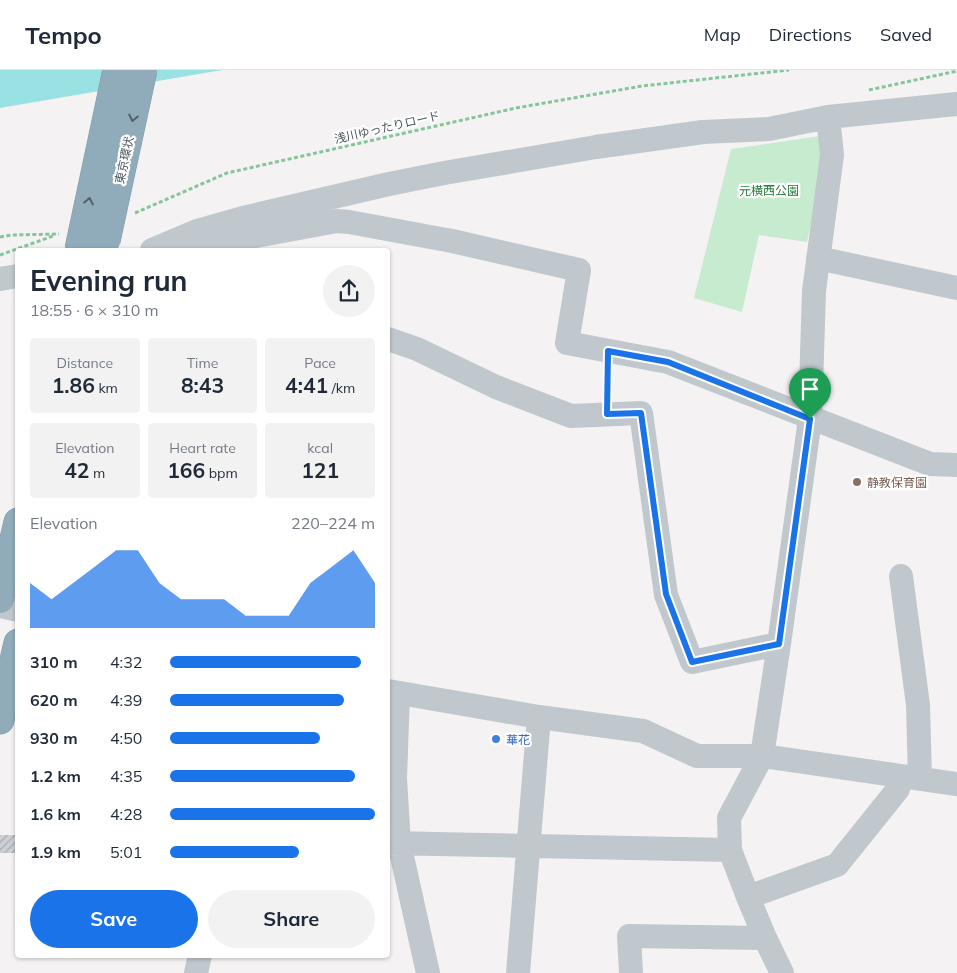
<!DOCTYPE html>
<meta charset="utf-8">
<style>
body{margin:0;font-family:Mulish,"Noto Sans JP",sans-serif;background:#f2f2f3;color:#1f2937;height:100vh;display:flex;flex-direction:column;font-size:19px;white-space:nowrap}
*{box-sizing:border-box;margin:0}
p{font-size:16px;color:#747a83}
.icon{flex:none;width:28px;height:28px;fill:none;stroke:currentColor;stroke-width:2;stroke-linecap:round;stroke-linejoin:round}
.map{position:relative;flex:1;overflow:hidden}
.details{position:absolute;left:15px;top:178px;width:375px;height:710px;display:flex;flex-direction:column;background:#fff;border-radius:5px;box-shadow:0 1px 4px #0004}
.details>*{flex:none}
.pin{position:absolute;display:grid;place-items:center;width:42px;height:42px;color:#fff;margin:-51px -21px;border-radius:50% 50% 50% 0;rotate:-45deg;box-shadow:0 0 5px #0007}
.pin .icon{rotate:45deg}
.round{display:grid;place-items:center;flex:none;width:52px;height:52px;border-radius:26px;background:#f2f2f3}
.overview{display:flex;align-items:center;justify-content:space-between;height:85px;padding:0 15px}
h1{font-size:28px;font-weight:700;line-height:38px}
.figures{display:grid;grid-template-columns:repeat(3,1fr);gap:8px;height:85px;padding:5px 15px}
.figures div{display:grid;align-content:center;border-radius:5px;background:#f2f2f3;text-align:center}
.figures b{font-size:21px;font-weight:700}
.figures small{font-size:14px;font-weight:400}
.figures p{font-size:14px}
.chart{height:140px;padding:10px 15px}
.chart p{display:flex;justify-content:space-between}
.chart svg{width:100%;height:90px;margin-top:5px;fill:#1a73e8;opacity:.7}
.cta{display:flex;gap:10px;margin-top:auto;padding:10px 15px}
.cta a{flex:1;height:58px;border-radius:30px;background:#1a73e8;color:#fff;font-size:20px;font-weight:700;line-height:58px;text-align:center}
.cta a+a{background:#f2f2f3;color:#1f2937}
ul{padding:0 15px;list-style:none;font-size:16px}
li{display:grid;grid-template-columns:80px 60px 1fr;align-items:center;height:38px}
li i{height:12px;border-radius:6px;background:#1a73e8}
header{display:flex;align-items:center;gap:30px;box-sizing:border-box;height:70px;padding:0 25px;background:#fff;border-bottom:1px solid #e0e1e3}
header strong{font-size:24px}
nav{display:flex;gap:28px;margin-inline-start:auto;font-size:18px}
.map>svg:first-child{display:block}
.green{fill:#c7ebcf}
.water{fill:#99e1e3}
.building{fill:url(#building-hatch)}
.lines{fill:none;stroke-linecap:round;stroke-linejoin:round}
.highway-casing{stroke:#7b98a6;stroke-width:29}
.path{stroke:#83c699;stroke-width:3;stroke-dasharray:4 2.5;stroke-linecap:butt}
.minor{stroke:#c0c8cd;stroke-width:24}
.highway{stroke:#90acba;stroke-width:28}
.highway-bridge-casing{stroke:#7b98a6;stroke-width:29;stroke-linecap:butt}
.highway-bridge{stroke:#90acba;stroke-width:28}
.oneway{stroke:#536067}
.route-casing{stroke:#fff;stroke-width:10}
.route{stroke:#1a73e8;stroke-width:6}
.education-dot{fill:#8d6e63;stroke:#fff;stroke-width:2}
.shop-dot{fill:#3f7fe0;stroke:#fff;stroke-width:2}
.labels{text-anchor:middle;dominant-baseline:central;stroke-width:4.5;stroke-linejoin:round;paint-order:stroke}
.street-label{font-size:12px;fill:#4c585e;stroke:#fff}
.park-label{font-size:12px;fill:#23793e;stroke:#fff}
.education-label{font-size:12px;fill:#785e54;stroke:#fff;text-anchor:start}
.shop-label{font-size:12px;fill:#366cbe;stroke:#fff;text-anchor:start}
</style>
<header>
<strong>Tempo</strong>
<nav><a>Map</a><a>Directions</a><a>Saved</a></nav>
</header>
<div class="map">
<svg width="957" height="903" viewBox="0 0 957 903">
<defs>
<pattern id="building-hatch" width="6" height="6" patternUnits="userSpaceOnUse" patternTransform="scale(1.25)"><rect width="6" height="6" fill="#cdd0d4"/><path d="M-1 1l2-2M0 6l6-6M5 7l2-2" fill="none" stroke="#a9acaf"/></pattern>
</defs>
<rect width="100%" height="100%" fill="#f4f2f3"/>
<path class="green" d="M820 66 824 92 807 172 759 165 742 242 694 228 731 79Z"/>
<path class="water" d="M0 0H222L0 38Z"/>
<path class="building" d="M0 765H18V783H0Z"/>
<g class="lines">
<defs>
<path id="highway" d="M0 529 18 452
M0 650 18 573"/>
</defs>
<use href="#highway" class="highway-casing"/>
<path class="path" d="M869 20 957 1
M135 143 227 103 516 38 642 16 789 0
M0 167 12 165 59 164
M0 185 53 166
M607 325 608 301"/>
<path class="minor" d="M186 179 337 151 349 152 452 171 579 200 567 273 668 292 930 394 957 395
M152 180 197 161 243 148 389 114 444 103 596 77 703 62 769 59 828 47 957 34
M818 188 957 218
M0 209 18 206
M388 269 417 279 496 317 571 346 641 343 666 525 692 592 779 574
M901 506 918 635 920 708
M0 536 18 540
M388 621 539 647 643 661 697 686H762L957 714
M398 623 395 709 399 773 428 903
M388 773 730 780
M748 827 837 795 898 719 901 706
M196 903 200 885
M518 903 539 647
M631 903 629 866 765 868
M782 903 765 868 748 827 730 780 729 748 762 686 779 574 810 349 814 221 832 85 828 47"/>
<use href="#highway" class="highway"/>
<defs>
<path id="highway-bridge" d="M106 171 143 0
M79 179 117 0"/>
</defs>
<use href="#highway-bridge" class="highway-bridge-casing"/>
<use href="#highway-bridge" class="highway-bridge"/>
</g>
<defs><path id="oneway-chevron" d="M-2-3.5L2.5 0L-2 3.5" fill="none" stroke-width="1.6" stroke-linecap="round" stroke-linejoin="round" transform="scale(1.25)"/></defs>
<g class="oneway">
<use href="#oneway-chevron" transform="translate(133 48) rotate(102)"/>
<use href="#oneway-chevron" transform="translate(89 131) rotate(-78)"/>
</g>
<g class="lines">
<defs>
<path id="route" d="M608 281 668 292 810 349 779 574 692 592 666 524 641 343 607 344Z"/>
</defs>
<use href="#route" class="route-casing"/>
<use href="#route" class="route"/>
</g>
<circle class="education-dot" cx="857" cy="412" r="5"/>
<circle class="shop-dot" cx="496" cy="669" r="5"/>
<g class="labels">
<g class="street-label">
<text transform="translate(387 57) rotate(-13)">浅川ゆったりロード</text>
<text transform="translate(124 90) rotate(-78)">東京環状</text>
</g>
<g class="park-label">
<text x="769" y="120">元横西公園</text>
</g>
<g class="education-label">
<text x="867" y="412">静教保育園</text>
</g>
<g class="shop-label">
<text x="506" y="669">華花</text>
</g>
</g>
</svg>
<div class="pin" style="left:810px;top:349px;background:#1e9e55"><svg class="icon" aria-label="arrive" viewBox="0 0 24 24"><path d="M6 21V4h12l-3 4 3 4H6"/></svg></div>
<section class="details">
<div class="overview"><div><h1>Evening run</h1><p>18:55 · 6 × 310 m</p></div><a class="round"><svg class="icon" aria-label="share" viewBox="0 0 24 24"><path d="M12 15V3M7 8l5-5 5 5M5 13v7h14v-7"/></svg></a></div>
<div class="figures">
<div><p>Distance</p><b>1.86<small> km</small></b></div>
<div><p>Time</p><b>8:43</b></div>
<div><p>Pace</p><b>4:41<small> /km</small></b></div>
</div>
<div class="figures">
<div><p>Elevation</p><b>42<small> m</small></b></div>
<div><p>Heart rate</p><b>166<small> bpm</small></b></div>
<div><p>kcal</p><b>121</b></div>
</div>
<div class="chart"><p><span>Elevation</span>220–224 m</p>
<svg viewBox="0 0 160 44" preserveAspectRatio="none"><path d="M0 44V22L10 30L20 22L30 14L40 6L50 6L60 22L70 30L80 30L90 30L100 38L110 38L120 38L130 22L140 14L150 6L160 22V44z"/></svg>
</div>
<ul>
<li><b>310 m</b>4:32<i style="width:93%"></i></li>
<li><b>620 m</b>4:39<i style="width:85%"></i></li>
<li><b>930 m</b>4:50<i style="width:73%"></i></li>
<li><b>1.2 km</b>4:35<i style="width:90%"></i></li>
<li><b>1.6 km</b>4:28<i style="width:100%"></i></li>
<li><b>1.9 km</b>5:01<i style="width:63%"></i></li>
</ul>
<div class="cta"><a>Save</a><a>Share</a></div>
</section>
</div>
